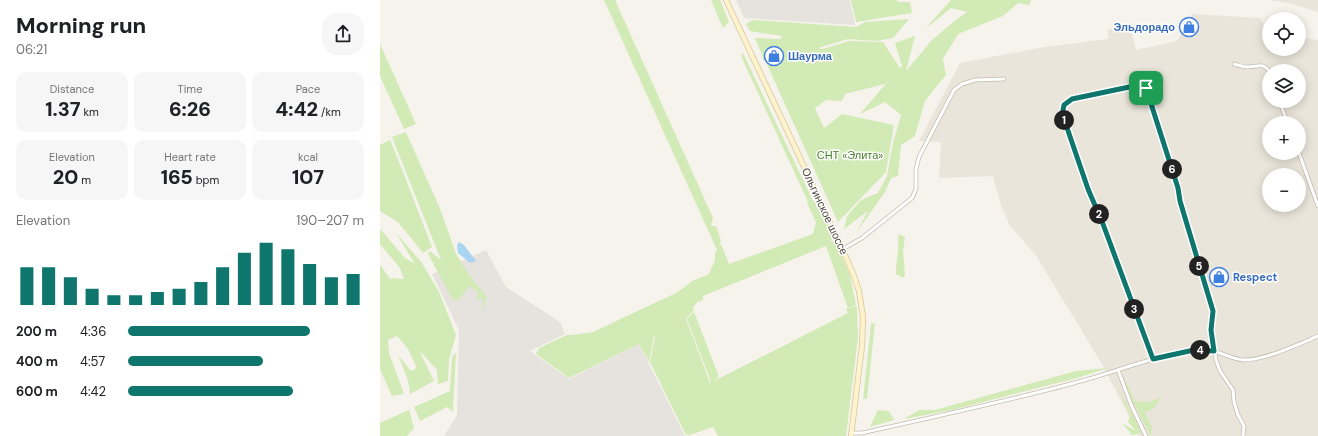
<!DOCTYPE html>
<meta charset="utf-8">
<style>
body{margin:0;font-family:"DM Sans",sans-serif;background:#f6f6f6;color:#202124;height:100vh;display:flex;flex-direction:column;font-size:15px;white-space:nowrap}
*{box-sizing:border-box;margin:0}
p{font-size:13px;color:#757577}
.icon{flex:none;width:22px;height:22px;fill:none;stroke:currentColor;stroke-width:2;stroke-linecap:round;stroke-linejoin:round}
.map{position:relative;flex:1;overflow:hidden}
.panel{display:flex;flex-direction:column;background:#fff;width:380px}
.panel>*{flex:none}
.fabs{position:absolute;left:882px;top:12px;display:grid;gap:8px}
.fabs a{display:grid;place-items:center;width:44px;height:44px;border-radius:50%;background:#fff;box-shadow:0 2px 10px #0003;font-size:20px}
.pin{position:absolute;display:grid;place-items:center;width:34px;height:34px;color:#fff;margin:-17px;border-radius:8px;box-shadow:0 2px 6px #0006}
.km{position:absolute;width:20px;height:20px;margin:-10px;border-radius:50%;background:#222;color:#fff;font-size:11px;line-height:20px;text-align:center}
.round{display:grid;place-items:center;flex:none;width:42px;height:42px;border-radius:16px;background:#f6f6f6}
.headline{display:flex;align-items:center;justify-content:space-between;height:68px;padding:0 16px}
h1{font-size:22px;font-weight:800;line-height:30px}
.metrics{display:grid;grid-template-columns:repeat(3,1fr);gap:6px;height:68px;padding:4px 16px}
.metrics div{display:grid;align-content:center;border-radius:10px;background:#f6f6f6;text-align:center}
.metrics b{font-size:20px;font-weight:800}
.metrics small{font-size:11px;font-weight:400}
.metrics p{font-size:11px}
.chart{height:112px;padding:8px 16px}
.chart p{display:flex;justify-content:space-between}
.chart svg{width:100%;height:72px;margin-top:4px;stroke:#0f766e;stroke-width:6}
ul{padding:0 16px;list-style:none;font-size:13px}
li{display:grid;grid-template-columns:64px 48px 1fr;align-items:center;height:30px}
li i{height:10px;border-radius:5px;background:#0f766e}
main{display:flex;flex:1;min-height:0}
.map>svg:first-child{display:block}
.residential{fill:#eae5da;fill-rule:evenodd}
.industrial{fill:#e6e2dd}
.green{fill:#d2eab5}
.water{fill:#a9d4f2}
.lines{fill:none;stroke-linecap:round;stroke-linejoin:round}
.street-casing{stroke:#c2bbae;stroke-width:4.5}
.secondary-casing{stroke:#d6c79b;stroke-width:6}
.street{stroke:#fff;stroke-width:3}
.secondary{stroke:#fff3cd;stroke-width:4.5}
.route-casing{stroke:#fff;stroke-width:8}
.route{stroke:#0f766e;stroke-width:5}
.labels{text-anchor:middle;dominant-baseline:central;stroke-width:3;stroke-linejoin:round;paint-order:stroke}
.shop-label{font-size:11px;font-weight:bold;fill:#366cbe;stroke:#fff;text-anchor:start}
.park-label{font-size:11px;fill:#4a7f2a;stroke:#fff}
.street-label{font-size:11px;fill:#4b4439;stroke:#fff}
</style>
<main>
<section class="panel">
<div class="headline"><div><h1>Morning run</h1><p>06:21</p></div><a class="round"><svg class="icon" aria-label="share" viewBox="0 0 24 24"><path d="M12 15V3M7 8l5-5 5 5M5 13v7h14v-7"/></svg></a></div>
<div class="metrics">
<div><p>Distance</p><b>1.37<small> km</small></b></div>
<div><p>Time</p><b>6:26</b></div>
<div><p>Pace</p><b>4:42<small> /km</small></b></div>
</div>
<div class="metrics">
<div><p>Elevation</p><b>20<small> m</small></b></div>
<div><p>Heart rate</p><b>165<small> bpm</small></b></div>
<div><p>kcal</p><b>107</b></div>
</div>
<div class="chart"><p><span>Elevation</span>190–207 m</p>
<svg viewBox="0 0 160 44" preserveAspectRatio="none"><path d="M5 44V21M15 44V21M25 44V27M35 44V34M45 44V38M55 44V38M65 44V36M75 44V34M85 44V30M95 44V21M105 44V12M115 44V6M125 44V10M135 44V19M145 44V27M155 44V25"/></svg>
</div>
<ul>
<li><b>200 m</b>4:36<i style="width:77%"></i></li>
<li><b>400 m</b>4:57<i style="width:57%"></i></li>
<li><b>600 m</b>4:42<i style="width:70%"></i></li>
</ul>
</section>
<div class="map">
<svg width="938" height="436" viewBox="0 0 938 436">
<rect width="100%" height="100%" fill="#f6f3ec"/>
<path class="residential" d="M889 0H938V12L908 3Z
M812 14 880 18 889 33V49H919V37L938 40V436H759L722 364 655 254 630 226 621 206 613 176 559 178 561 142 539 141 580 63 665 47 728 39V29L750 27 756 50 797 41ZM889 71H919V101H889ZM889 123H919V153H889ZM889 175H919V205H889Z"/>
<path class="industrial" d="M356 0H470L475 25 364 18Z
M106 250 126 287 180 322 185 334 150 351 189 379 259 344 305 436H64L77 415 79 330 52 274Z"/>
<path class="green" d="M224 0H235L333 218 331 226H336L341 241 339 247 341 244 349 264 433 234 436 222 427 203 428 202 361 56 363 53 433 201H436L455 241 445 239 455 242 470 275 476 305 468 308 446 246 323 296V300L317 302 313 308 314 310 306 319 330 383 331 382 307 319 314 312 339 377 332 382 468 313 466 309 476 306 477 309 478 337 466 436H338L333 427 307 436 310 433 306 435 270 362 275 336H274L269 362 259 344 189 378 156 354 159 348 187 335H192L213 332 298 292 312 281 329 274 335 260V253L337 250Z
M331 0H340L349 22 343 28Z
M471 0H517V2H530L532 13 476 22Z
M571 0H651L649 5 638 3 623 16 578 34 563 59 566 75 545 101 535 136 521 145 518 176 511 178 505 192 476 233 488 211 464 229 467 216 481 200 498 193 507 176 513 143 521 115 505 102 480 114 510 79 505 84 465 94 462 101 446 100 435 108 444 128 462 114 514 125 506 172 458 222 386 62 382 58 383 57 375 38 400 39 402 36 370 31 366 24 373 20 476 27 485 22 529 19 513 38 496 41 468 39 438 48 443 49 469 41 503 42 520 68 522 66 515 43 535 36 526 71 552 40 578 18 587 12 571 8 545 29Z
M0 44 36 124 24 129 0 76Z
M26 132 61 211 76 254 87 272 107 297 102 312 103 298 97 300 98 291 89 286 80 299 73 300 48 254 50 251 61 260 12 137Z
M10 140 21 167 52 247 43 253 18 222 0 211V145Z
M0 229 25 258 35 264 16 233 42 263 59 292 76 335 69 359 68 381 58 384 57 370 39 350 54 381 30 394 28 380 18 355 31 371 37 368 28 349 17 336 8 340 9 353 24 394 12 396 0 369V265L11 280V278L24 279 20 268 0 244Z
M519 234 525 237 523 251 525 275 523 278 516 274C516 266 517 258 518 251 519 245 517 240 519 234Z
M495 323 487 399H483L491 324Z
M76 352 73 412 67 407 40 421 34 407 70 391 72 357Z
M728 368 697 378 572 410 524 419 539 410H555L696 371Z
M743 376 755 401 770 402 781 397 775 407 765 413 772 427 771 436 743 383Z
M737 385 762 433 752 435 742 423 756 431 748 422 750 416Z
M29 410 34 428 27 436H0V423Z
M498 410 509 411 514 420 490 427Z"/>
<path class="water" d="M79 242 84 245 96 261 90 263 78 253 77 245Z"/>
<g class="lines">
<defs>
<path id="street" d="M854 64C858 65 863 67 867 67 876 67 883 62 889 71
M899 101 908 123
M919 153 938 206
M463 249 482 238 532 198 536 189V169L539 157 574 90 582 84 595 80 624 79
M773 359 723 224 708 189 684 119 683 110 684 105 692 99 736 89 761 86 766 88 798 188 800 201 833 311 831 330 836 360 840 371 853 390 854 402 858 415 864 426 863 436
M738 370 752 407 766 436
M471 433H482C553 417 624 402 694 383 729 374 763 360 798 353 810 350 823 348 834 351 844 354 853 359 863 360 883 361 919 344 938 336"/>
<path id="secondary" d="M346 0 458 239 474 276 479 291 483 317 482 346 471 436"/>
</defs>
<use href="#street" class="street-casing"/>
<use href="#secondary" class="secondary-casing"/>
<use href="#street" class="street"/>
<use href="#secondary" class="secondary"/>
</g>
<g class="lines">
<defs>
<path id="route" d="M754 86H761L766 88 798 188 800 201 833 311 831 330 834 351 814 350 773 359 723 224 708 189 684 119 683 110 684 105 692 99Z"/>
</defs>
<use href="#route" class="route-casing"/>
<use href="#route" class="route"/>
</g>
<defs>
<symbol id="shop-ring" viewBox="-11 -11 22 22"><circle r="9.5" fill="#fff" stroke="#3f7fe0" stroke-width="1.5"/><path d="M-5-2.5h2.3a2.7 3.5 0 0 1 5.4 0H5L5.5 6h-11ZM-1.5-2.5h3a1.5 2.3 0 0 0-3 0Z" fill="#3f7fe0"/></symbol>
</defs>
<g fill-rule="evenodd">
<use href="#shop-ring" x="798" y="16" width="22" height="22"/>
<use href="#shop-ring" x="383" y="45" width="22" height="22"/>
<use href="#shop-ring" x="828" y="266" width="22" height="22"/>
</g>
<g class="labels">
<g class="shop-label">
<text x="795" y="27" text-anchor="end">Эльдорадо</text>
<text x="408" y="56">Шаурма</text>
<text x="853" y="277">Respect</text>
</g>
<g class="park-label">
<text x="470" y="155">СНТ «Элита»</text>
</g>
<g class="street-label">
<text transform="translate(445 211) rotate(65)">Ольгинское шоссе</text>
</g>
</g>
</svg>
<div class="fabs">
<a><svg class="icon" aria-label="locate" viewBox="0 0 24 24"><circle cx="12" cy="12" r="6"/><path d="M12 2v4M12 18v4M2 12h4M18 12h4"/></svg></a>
<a><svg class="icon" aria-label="layers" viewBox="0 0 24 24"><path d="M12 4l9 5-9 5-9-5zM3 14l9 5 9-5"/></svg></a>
<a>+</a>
<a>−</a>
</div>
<div class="pin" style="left:766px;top:88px;background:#1e9e55"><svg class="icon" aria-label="arrive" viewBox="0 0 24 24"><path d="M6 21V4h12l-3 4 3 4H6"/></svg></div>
<b class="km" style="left:684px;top:120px">1</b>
<b class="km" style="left:719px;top:214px">2</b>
<b class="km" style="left:754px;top:309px">3</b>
<b class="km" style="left:820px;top:350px">4</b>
<b class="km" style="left:819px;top:266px">5</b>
<b class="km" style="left:792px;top:169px">6</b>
</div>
</main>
